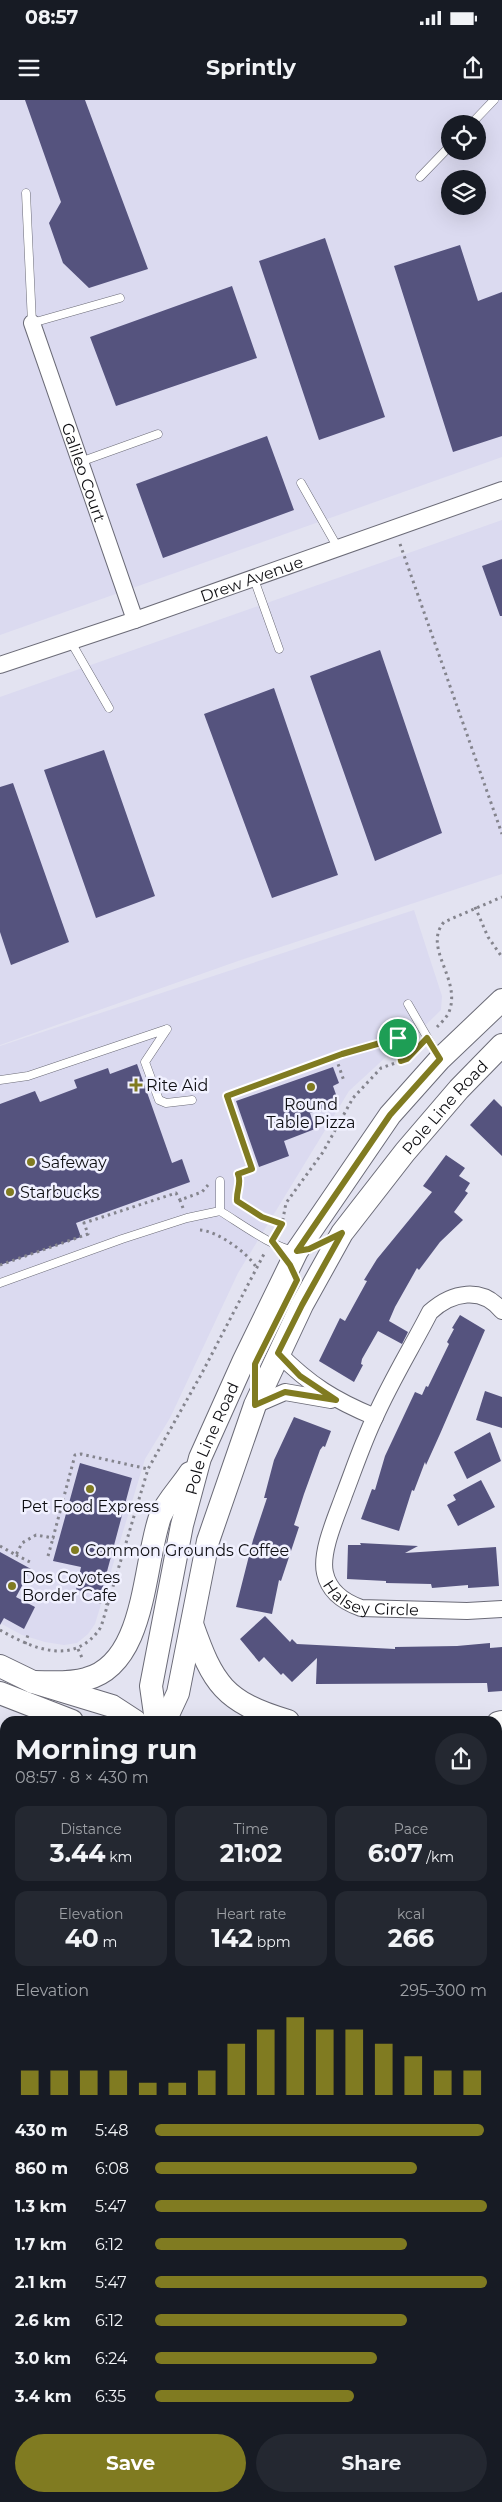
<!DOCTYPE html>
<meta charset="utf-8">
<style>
body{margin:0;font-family:Montserrat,sans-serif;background:#242831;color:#f1f3f6;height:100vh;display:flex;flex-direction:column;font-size:19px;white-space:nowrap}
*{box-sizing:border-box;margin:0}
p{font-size:16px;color:#9ea1a6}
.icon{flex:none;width:28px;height:28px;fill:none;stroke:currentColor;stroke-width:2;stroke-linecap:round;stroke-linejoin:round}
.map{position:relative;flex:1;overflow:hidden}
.details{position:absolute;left:0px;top:1616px;width:502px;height:786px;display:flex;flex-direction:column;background:#171b24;border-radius:15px 15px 0 0;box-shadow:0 5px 20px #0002}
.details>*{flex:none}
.fabs{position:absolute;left:441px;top:15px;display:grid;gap:10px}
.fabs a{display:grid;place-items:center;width:45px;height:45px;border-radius:50%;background:#171b24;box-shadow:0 5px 20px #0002;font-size:25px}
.pin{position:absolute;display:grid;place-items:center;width:42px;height:42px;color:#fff;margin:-21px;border:2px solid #fff;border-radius:50%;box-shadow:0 1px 5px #0007}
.round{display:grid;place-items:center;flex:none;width:52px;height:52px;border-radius:26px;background:#242831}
.overview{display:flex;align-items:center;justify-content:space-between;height:85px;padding:0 15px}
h1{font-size:28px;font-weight:700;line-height:38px}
.metrics{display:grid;grid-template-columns:repeat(3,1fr);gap:8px;height:85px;padding:5px 15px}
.metrics div{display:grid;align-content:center;border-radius:12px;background:#242831;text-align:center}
.metrics b{font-size:25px;font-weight:700}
.metrics small{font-size:14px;font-weight:400}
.metrics p{font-size:14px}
.chart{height:140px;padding:10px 15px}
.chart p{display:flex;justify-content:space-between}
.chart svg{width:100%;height:90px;margin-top:5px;stroke:#807b21;stroke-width:6}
.action{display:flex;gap:10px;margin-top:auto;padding:10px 15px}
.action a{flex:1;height:58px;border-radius:30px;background:#807b21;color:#fff;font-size:20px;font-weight:700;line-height:58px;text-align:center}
.action a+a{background:#242831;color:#f1f3f6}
ul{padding:0 15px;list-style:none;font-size:16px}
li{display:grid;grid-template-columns:80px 60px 1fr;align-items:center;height:38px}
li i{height:12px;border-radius:6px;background:#807b21}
.status{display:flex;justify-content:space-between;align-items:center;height:35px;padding:0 25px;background:#171b24;direction:ltr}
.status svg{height:14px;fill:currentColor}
header{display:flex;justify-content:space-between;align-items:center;height:65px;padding:0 15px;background:#171b24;font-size:22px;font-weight:700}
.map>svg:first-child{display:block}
.built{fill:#dbdaf0;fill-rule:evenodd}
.green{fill:#d4d3f9}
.building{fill:#55537e}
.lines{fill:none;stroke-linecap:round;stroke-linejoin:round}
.lane-casing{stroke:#6b6b77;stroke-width:9}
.street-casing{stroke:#6b6b77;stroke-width:18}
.secondary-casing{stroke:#6b6b77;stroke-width:24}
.path{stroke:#84848d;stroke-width:3;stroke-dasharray:2.5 4;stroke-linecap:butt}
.lane{stroke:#fff;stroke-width:8}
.street{stroke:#fff;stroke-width:16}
.secondary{stroke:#fff;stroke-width:22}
.route-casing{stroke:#fff;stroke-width:10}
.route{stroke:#807b21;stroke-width:6}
.poi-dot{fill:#807b21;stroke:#f1f1ff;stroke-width:2}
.labels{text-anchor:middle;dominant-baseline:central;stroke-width:5;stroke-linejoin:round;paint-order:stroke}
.street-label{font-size:16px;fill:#0f0f13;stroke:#f1f1ff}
.poi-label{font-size:16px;fill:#0f0f13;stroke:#f1f1ff;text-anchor:start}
</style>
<div class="status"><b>08:57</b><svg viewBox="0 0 49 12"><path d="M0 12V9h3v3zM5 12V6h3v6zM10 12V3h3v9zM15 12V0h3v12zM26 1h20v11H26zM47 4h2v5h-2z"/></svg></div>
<header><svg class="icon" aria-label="menu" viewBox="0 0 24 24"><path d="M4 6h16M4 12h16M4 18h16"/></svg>Sprintly<svg class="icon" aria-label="share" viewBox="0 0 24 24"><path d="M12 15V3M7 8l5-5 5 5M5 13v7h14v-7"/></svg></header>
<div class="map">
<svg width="502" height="2402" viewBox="0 0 502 2402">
<rect width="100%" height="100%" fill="#e3e3f1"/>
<path class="built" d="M0 0H502V357L0 535ZM450 24H478V51H450ZM450 79H478V106H450Z
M502 420V774L238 861 0 945V597Z
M414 810 442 896 441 910 396 954 387 956 349 991 238 1173 170 1318 145 1359 95 1524 88 1534 77 1543 64 1545 45 1542 22 1535 0 1523V946Z"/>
<path class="green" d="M5 2011V2120L0 2122V2013Z
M498 2041H502V2146L498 2148Z
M5 2147V2398H312L314 2402H0V2149Z"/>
<path class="building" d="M25 0H85L148 169 89 188 63 163 49 123 61 102Z
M325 138 385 317 319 340 259 161Z
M460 145 478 201 502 192V336L453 352 394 166Z
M232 186 257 258 116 306 90 237Z
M267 336 294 410 163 458 136 384Z
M502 459V516H500L482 466Z
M380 550 442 733 375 761 310 576Z
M274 588 338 775 272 798 204 614Z
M104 650 155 796 96 818 44 670Z
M13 683 69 842 11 865 0 832V687Z
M137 964 172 1063 182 1059 190 1082 76 1123 81 1137 0 1165V1004L35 991 40 1002 77 988 74 980 108 968 110 974Z
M333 967 339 983 333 986 339 1003 310 1013 315 1029 284 1041 289 1056 259 1067 236 1001Z
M494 999 502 1007V1056L470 1025Z
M446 1055 465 1068 459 1076 470 1083 465 1091 468 1093 454 1112 463 1120 440 1142 419 1170 417 1168 395 1207 389 1221 408 1232 402 1244 378 1231 362 1259 361 1264 363 1265 354 1282 319 1261 340 1218 345 1221 367 1181 364 1180 377 1159 432 1092 423 1086Z
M460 1215 485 1230 440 1334 426 1365 425 1362 414 1391 412 1390 399 1431 361 1419 372 1389 375 1390 385 1356 415 1292 422 1295 426 1286 428 1287 449 1244 447 1242 454 1229 452 1228Z
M485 1291 502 1297V1328L476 1320Z
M294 1317 331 1331 325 1347 323 1346 320 1350 304 1394 294 1425 299 1427 281 1481 279 1480 272 1514 236 1507 253 1440 267 1398H264L274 1360Z
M490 1332 501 1361 467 1379 454 1352Z
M80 1363 132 1378 101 1494 76 1490 81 1467 53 1461Z
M481 1380 495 1407 458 1426 447 1405 456 1400 453 1395Z
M360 1443 418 1446 405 1453 496 1447 499 1486 468 1488V1485L432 1488 431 1484 386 1483V1481L347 1479 348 1445H361Z
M0 1452 31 1469 16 1497 35 1507 24 1529 4 1518 0 1525Z
M265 1516 290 1542 292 1539 297 1544 395 1549V1547L457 1546 490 1543V1548L502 1547V1591L488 1592 487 1583 316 1584 317 1558 292 1582 283 1573 281 1575 264 1557 259 1562 240 1539Z"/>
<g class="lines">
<defs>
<path id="lane" d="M471 24 494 0
M420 77 450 46
M26 93 32 223 120 198
M80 362 158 334
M301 383 338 448
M254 479 279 549
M71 542 109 608
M408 904 438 956
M167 929 145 962 159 1000 166 1003 192 1000
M0 980 28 976 167 929
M220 1081V1111C240 1123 273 1148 296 1151 309 1152 323 1142 333 1137
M0 1183 122 1139 187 1118 220 1111
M255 1288V1264L297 1180 290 1165 272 1141
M475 2398 476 2402"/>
<g id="street">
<path id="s1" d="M32 223 135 520"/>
<path id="s2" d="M0 565 135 520 502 390"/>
<path id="s3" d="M502 1211C482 1186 452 1192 430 1212 412 1247 391 1281 375 1317 363 1342 354 1369 344 1395 337 1415 320 1452 325 1473 329 1492 344 1502 361 1508L467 1511 502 1509"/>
<path d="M278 1253C310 1285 334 1300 375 1317"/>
<path d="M255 1305 285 1292 331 1300"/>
<path d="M498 1770H502"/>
<path d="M498 1952H502"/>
</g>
<g id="secondary">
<path d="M192 1524C213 1584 224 1602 288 1621"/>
<path d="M0 1566 33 1582 112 1606 135 1621"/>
<path d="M33 1582C50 1582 69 1584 86 1579 146 1564 143 1466 160 1417 166 1402 181 1387 190 1373"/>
<path d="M0 1593 72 1621"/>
<path id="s4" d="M156 1621 151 1586 182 1425 200 1358 244 1260 297 1151 390 1015 440 959 502 900"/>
<path id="s5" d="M165 1621 178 1593 208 1441 255 1305 302 1205 342 1133 405 1052 459 989 502 945"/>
<path d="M498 1623 502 1622"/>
<path d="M498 1657H502"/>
<path d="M334 2398 335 2402"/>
</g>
</defs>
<use href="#lane" class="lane-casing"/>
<use href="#street" class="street-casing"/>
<use href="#secondary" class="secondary-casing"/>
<path class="path" d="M400 444 502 734
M475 807 488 837 502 857
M437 927C441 923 447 917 449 912 462 879 422 848 444 822L502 797
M336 958 344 981
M183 1108 180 1100 202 1092 208 1085
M282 1124 262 1117 237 1101 240 1080 239 1074 252 1069 227 996 342 954 398 937 401 961
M200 1130C217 1131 247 1152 256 1167
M277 1132 282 1124 286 1103 323 1052 353 998 381 968 407 959 419 947
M0 1165 88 1134 84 1123 176 1093 180 1100
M0 1446 16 1455 22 1443 36 1435 53 1438 75 1355 81 1354 148 1369
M16 1455 32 1463
M48 1456 53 1438
M99 1502 108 1504
M0 1530C33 1549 75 1567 101 1527L148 1369 202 1273 265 1152
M25 1544 29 1532
M78 1549 83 1560
M0 1630 5 1632
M498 2071 502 2070
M0 2150 5 2148
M0 2196 5 2194"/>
<use href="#lane" class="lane"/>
<use href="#street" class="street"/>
<use href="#secondary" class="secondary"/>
</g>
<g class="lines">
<defs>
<path id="route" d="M398 938 401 961 407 959 427 938 440 959 390 1015 297 1151 309 1149 342 1133 302 1205 278 1253 300 1276 336 1300 285 1292 255 1305V1264L297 1180 290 1165 272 1141 282 1124 262 1117 237 1101C236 1091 242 1083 238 1074L252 1069 227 996 342 954Z"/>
</defs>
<use href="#route" class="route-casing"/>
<use href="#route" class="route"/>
</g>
<g class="poi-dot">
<path d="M133.5 977.5h5v5h5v5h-5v5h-5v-5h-5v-5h5z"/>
<circle cx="311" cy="987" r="5"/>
<circle cx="31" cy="1062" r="5"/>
<circle cx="10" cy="1092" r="5"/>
<circle cx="90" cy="1389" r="5"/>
<circle cx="75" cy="1450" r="5"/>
<circle cx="12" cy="1486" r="5"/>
</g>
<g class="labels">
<g class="street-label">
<text stroke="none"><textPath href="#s1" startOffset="158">Galileo Court</textPath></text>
<text stroke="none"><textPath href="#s2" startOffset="266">Drew Avenue</textPath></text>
<text stroke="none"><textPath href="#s5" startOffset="685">Pole Line Road</textPath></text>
<text stroke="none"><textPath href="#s4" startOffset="291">Pole Line Road</textPath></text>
<text stroke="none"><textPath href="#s3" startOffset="425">Halsey Circle</textPath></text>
</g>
<g class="poi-label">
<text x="146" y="985">Rite Aid</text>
<text x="311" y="1004" text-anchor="middle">Round<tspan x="311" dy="18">Table Pizza</tspan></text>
<text x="41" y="1062">Safeway</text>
<text x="20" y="1092">Starbucks</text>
<text x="90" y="1406" text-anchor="middle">Pet Food Express</text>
<text x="85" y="1450">Common Grounds Coffee</text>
<text x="22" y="1477">Dos Coyotes<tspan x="22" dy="18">Border Cafe</tspan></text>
</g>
</g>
</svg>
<div class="fabs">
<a><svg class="icon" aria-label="locate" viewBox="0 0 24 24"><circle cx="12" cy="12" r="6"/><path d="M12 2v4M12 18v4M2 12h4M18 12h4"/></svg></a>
<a><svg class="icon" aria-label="layers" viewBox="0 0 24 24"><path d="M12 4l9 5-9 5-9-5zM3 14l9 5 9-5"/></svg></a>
</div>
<div class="pin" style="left:398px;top:938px;background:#1e9e55"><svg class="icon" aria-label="arrive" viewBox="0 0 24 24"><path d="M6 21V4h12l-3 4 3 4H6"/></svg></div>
<section class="details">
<div class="overview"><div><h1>Morning run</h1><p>08:57 · 8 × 430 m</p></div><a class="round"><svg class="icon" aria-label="share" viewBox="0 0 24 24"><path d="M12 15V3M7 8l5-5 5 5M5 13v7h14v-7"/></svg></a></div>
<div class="metrics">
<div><p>Distance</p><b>3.44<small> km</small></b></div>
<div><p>Time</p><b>21:02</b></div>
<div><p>Pace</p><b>6:07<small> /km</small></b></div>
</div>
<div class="metrics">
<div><p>Elevation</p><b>40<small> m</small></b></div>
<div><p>Heart rate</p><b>142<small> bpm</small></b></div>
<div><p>kcal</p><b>266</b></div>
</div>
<div class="chart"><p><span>Elevation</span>295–300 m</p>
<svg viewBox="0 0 160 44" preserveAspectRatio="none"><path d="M5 44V32M15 44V32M25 44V32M35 44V32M45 44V38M55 44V38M65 44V32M75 44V19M85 44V12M95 44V6M105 44V12M115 44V12M125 44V19M135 44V25M145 44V32M155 44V32"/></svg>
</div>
<ul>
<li><b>430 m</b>5:48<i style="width:99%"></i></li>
<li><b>860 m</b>6:08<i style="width:79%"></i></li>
<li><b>1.3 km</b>5:47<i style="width:100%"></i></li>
<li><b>1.7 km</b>6:12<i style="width:76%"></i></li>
<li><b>2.1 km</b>5:47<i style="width:100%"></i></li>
<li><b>2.6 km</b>6:12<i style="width:76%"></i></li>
<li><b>3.0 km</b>6:24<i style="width:67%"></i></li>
<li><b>3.4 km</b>6:35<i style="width:60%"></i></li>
</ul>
<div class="action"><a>Save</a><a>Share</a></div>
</section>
</div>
